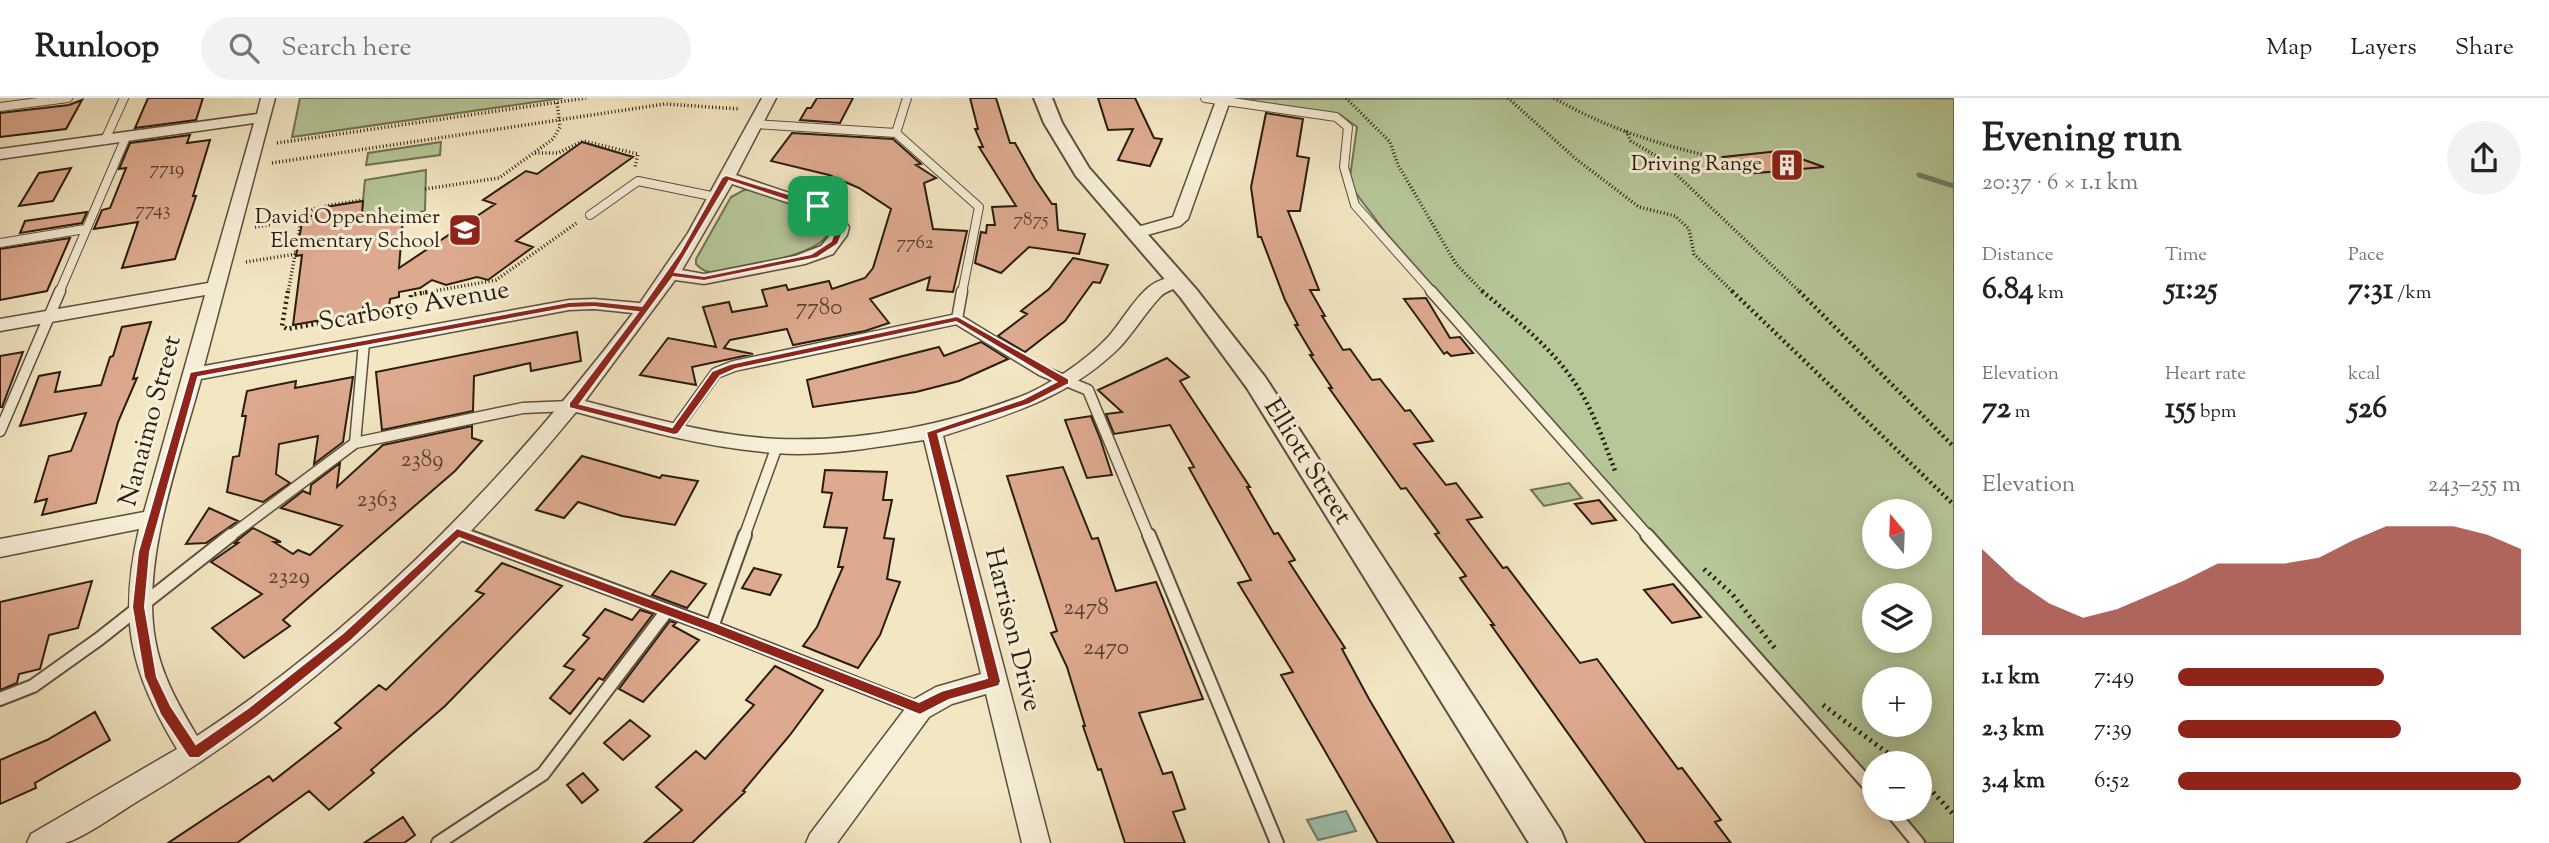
<!DOCTYPE html>
<meta charset="utf-8">
<style>
body{margin:0;font-family:"Sorts Mill Goudy",serif;background:#f2f2f2;color:#222;height:100vh;display:flex;flex-direction:column;font-size:26px;white-space:nowrap}
*{box-sizing:border-box;margin:0}
p{font-size:23px;color:#767676}
.icon{flex:none;width:38px;height:38px;fill:none;stroke:currentColor;stroke-width:2;stroke-linecap:round;stroke-linejoin:round}
.map{position:relative;flex:1;overflow:hidden}
.drawer{display:flex;flex-direction:column;background:#fff;width:595px}
.drawer>*{flex:none}
.needle{width:46px;rotate:341deg}
.controls{position:absolute;left:1862px;top:401px;display:grid;gap:14px}
.controls a{display:grid;place-items:center;width:70px;height:70px;border-radius:50%;background:#fff;box-shadow:0 4px 18px #0003;font-size:35px}
.pin{position:absolute;display:grid;place-items:center;width:60px;height:60px;color:#fff;margin:-30px;border-radius:14px;box-shadow:0 4px 10px #0006}
.round{display:grid;place-items:center;flex:none;width:74px;height:74px;border-radius:37px;background:#f2f2f2}
.summary{display:flex;align-items:center;justify-content:space-between;height:119px;padding:0 28px}
h1{font-size:38px;font-weight:700;line-height:52px}
.figures{display:grid;grid-template-columns:repeat(3,1fr);gap:10px;height:119px;padding:7px 28px}
.figures div{display:grid;align-content:center}
.figures b{font-size:30px;font-weight:700}
.figures small{font-size:19px;font-weight:400}
.figures p{font-size:19px}
.chart{height:196px;padding:14px 28px}
.chart p{display:flex;justify-content:space-between}
.chart svg{width:100%;height:126px;margin-top:7px;fill:#8f2418;opacity:.7}
ul{padding:0 28px;list-style:none;font-size:23px}
li{display:grid;grid-template-columns:112px 84px 1fr;align-items:center;height:52px}
li i{height:18px;border-radius:9px;background:#8f2418}
header{display:flex;align-items:center;gap:42px;box-sizing:border-box;height:98px;padding:0 35px;background:#fff;border-bottom:2px solid #e0e0e0}
header strong{font-size:33px}
nav{display:flex;gap:38px;margin-inline-start:auto;font-size:24px}
.search{width:490px;height:63px;background:#f2f2f2;display:flex;align-items:center;gap:18px;box-sizing:border-box;padding:0 24px;border-radius:38px;color:#767676;font-size:26px}
main{display:flex;flex:1;min-height:0}
.map>svg:first-child{display:block}
.green{fill:#b6c798;stroke:#707254;stroke-width:2;fill-rule:evenodd}
.water{fill:#9dc1ae;stroke:#6f7f6f;stroke-width:2}
.lines{fill:none;stroke-linecap:round;stroke-linejoin:round}
.stream{stroke:#6f7f6f;stroke-width:5}
.building{fill:#deaa8f;stroke:#2a1c10;stroke-width:2}
.service-far2-casing{stroke:#5c4f3d;stroke-width:10}
.service-far1-casing{stroke:#5c4f3d;stroke-width:13}
.service-casing{stroke:#5c4f3d;stroke-width:16}
.minor-casing{stroke:#5c4f3d;stroke-width:3}
.tertiary-casing{stroke:#5c4f3d;stroke-width:4}
.path-far2{stroke:#2a1c10;stroke-width:3.5;stroke-dasharray:1 2.5;stroke-linecap:butt}
.path-far1{stroke:#2a1c10;stroke-width:4.5;stroke-dasharray:2 3.5;stroke-linecap:butt}
.path{stroke:#2a1c10;stroke-width:5;stroke-dasharray:2 4.5;stroke-linecap:butt}
.service-far2{stroke:#f7efd8;stroke-width:8}
.service-far1{stroke:#f7efd8;stroke-width:10}
.service{stroke:#f7efd8;stroke-width:12}
.minor{fill:#f7efd8;fill-rule:evenodd}
.tertiary{fill:#f7efd8;fill-rule:evenodd}
.route{fill:#8f2418;stroke:#fff;stroke-width:2;fill-rule:evenodd}
.labels{text-anchor:middle;dominant-baseline:central;stroke-width:6;stroke-linejoin:round;paint-order:stroke}
.far-number-label{font-size:19px;fill:#574030}
.far-poi-label{font-size:21px;fill:#2a1c10;stroke:#f7efd8;text-anchor:end}
.number-label{font-size:23px;fill:#574030}
.street-label{font-size:26px;fill:#2a1c10;stroke:#f7efd8}
</style>
<header>
<strong>Runloop</strong>
<div class="search"><svg class="icon" aria-label="search" viewBox="0 0 24 24"><circle cx="10" cy="10" r="6"/><path d="M15 15l6 6"/></svg>Search here</div>
<nav><a>Map</a><a>Layers</a><a>Share</a></nav>
</header>
<main>
<div class="map">
<svg width="1954" height="745" viewBox="0 0 1954 745">
<rect width="100%" height="100%" fill="#f3e7c3"/>
<filter id="stains"><feTurbulence type="fractalNoise" baseFrequency=".00286" numOctaves="4"/><feColorMatrix values="0 0 0 0 .2 0 0 0 0 .09 0 0 0 0 .02 0 0 0 .5 -.17"/></filter>
<radialGradient id="worn" r=".72"><stop offset=".6" stop-color="#630" stop-opacity="0"/><stop offset="1" stop-color="#630" stop-opacity=".3"/></radialGradient>
<path class="green" d="M300 0H563L292 39Z
M1954 0V745H1927L1897 711 1920 710V665H1874V685L1386 135 1349 86 1357 29 1339 16 1238 1ZM1874 413H1920V458H1874ZM1874 497H1920V542H1874ZM1874 581H1920V626H1874Z
M441 44 440 57 366 67 368 55Z
M426 72 425 113 361 123 365 82Z
M744 92H755L810 112 819 117 827 126 826 139C813 157 733 174 710 174 703 173 700 170 696 166V161L731 99Z
M1569 385 1582 400 1544 408 1531 392Z"/>
<path class="water" d="M1346 713 1356 733 1318 742 1307 722Z"/>
<g class="lines">
<path class="stream" d="M1919 77 1954 88"/>
</g>
<path class="building" d="M148 0H203L196 22 135 30Z
M817 0H853L840 25 800 22 807 10H811Z
M970 0H996L1010 45H1015L1035 81 1052 106H1056L1058 132 1085 136 1079 156 1029 149 1001 175 975 165 981 134 986 135 987 127H995L992 109 1016 108 979 49H983L975 31H978Z
M1098 0H1135L1154 40 1162 41 1150 68 1118 62 1133 31 1108 32Z
M82 2 66 31 0 39V15L69 7Z
M1266 15 1303 21 1297 58 1309 60 1300 113H1288L1319 192H1310L1325 218H1322L1343 252 1350 251 1372 282 1380 281 1405 313 1410 312 1433 343 1414 346 1446 387 1456 385 1482 419 1467 422 1503 470 1507 469 1580 565 1597 561 1678 671 1682 670 1721 722 1715 724 1731 745H1646L1491 527H1494L1460 480 1466 478 1435 436 1439 435 1406 390 1401 391 1329 290H1332L1310 257H1313L1295 227H1298L1285 202 1261 139H1258L1251 89Z
M792 35 893 41 921 66 916 67 936 80 924 85 933 131 967 133 953 194 927 192 930 179 870 201 889 225 865 233 793 247 787 231 730 242 724 250 753 256 692 269 696 287 640 277 668 240 716 249 703 209 729 204 732 214 767 208 762 192 786 187 788 192 829 183 832 191 865 180 873 170 891 111 859 90 829 77 771 63Z
M190 37 187 45 210 42 193 98H196L175 161 122 170 138 124 94 131 102 112 110 110 126 70 119 71 130 45Z
M582 44 633 59 516 143 533 149 488 182 477 179 446 187 432 182 420 190 399 194V199L390 201 389 210 370 213 369 204H364L362 215 293 227 302 157 296 158 303 119 317 117 319 110 363 103 361 127 403 120 399 170 495 106 483 102 526 73 537 76Z
M1779 53 1824 69 1745 76 1723 59Z
M71 70 53 103 19 108 39 75Z
M87 114 82 125 20 135 25 123Z
M70 140 47 193 0 202V151Z
M1073 160 1108 167 1100 185 1093 184 1065 223 1025 254 998 238 1027 216 1021 213 1049 191Z
M1426 200 1450 240 1460 239 1473 255 1451 258 1447 254 1444 256 1404 201Z
M151 224 133 281 137 280 118 324 96 405 42 417 47 401 35 404 49 358 71 353 86 315 20 328 39 278 60 274 55 294 101 287 110 259 113 258 122 229Z
M577 234 581 263 531 273 530 265 474 278 473 313 382 332 376 274Z
M981 244 1008 261 959 283 916 294 813 309 807 282 939 249 944 258Z
M23 254 2 309H0V258Z
M1167 260 1189 279 1180 283 1250 389H1247L1274 436 1278 435 1295 462 1289 464 1345 550 1342 551 1369 601 1454 745H1378L1281 577 1293 574 1238 485 1251 482 1189 370 1194 369 1170 327 1114 336 1106 316 1122 314 1098 292Z
M353 279 343 344 314 366 318 338 279 346 276 376 290 385 263 404 227 394 233 359 239 358 246 318H242L247 293 296 283 295 290Z
M1091 318 1100 340 1112 377 1087 380 1065 322Z
M472 328V340L482 343 455 373 283 522 290 528 244 560 212 530 262 496 211 464 238 445H235L239 441 253 430 281 444H274L293 456 298 452 310 457 342 428 281 410 303 393 310 396 311 387 340 365 337 389 383 347Z
M582 358 660 380 662 377 698 383 675 427 622 418 578 404 564 420 536 412Z
M1063 369 1092 441 1098 440 1116 493 1156 484 1203 601 1139 615 1163 676 1172 674 1185 711 1173 714 1185 745H1125L1101 671 1098 672 1083 628H1085L1067 569 1051 535 1057 533 1007 378Z
M825 372 887 374 883 402H892L884 440 894 441 887 481 900 484 880 537 858 570 803 548 817 529 843 469H838L847 430 824 429 832 395 822 394Z
M1599 402 1616 422 1592 426 1575 406Z
M209 410 238 423 206 445 186 446Z
M502 465 562 488 445 608 371 672 374 675 329 712 309 693 237 745H168L269 678 273 683 341 630 335 625 379 587 386 592 484 496 476 493Z
M754 470 781 477 770 497 742 490Z
M671 473 706 486 687 510 652 497Z
M92 483 78 530 49 537 40 571 19 576 17 585 0 592V504Z
M1673 486 1701 519 1672 525 1644 492Z
M605 511 632 522 640 512 653 516 603 582 599 580 570 616 550 600 574 572 564 568 589 540 583 537Z
M670 523 676 525 673 528 699 542 643 604 619 591Z
M775 568 823 592 790 637 743 693 745 694 692 745H644L682 712 656 689 696 653 705 661 754 607 746 602Z
M95 614 110 642 35 685 36 690 0 706V662L47 642Z
M630 622 650 638 623 662 604 645Z
M583 675 598 692 582 705 567 687Z
M403 719 415 737 404 745H364Z"/>
<g class="lines">
<defs>
<path id="service-far2" d="M1205 0 1336 19 1348 29 1344 69 1355 107 1433 195
M0 9 68 0
M756 26 896 35 979 109 962 195
M896 35 907 0
M105 42 124 0
M590 117 638 83 716 99
M0 145 85 131
M59 195 126 39"/>
<path id="service-far1" d="M1431 193 1649 439
M957 221 962 193
M0 333 60 193
M674 333 716 275 734 268 957 221 1042 273 1088 292 1149 439
M355 345 364 245
M457 434 470 439
M229 439 355 345 523 310 570 308
M744 439 777 348"/>
<path id="service" d="M465 437 712 529 920 611
M1149 437 1277 745
M1647 437 1874 693
M712 529 745 437
M0 601 33 588 99 541 231 437
M1889 710 1918 745
M438 745 543 676 666 514"/>
<path id="minor" d="M261 0H275L204 268 569 202 594 201 640 205 688 135 762 0H776L736 77 837 111 849 129 847 137 833 156 805 166 704 186 675 182 585 303C648 319 712 338 778 341 859 344 941 328 1017 300 1047 289 1087 262 1109 238 1122 223 1134 201 1149 189 1157 182 1174 177 1184 179L1187 183C1180 191 1167 191 1160 199 1145 215 1134 234 1119 250 1068 300 1010 316 943 338L1050 745H1022L986 596 952 606 929 619 837 745H806L810 736 911 603 936 589 981 576 924 342C875 349 825 359 775 355 707 350 642 332 576 314 451 466 307 603 138 703 123 712 79 743 64 745 52 745 39 745 27 745L31 736 177 651C130 573 118 521 139 431L0 459V441L144 414 205 197 0 233V221L208 185 254 25 0 61V51L257 16ZM732 86 825 117 833 129 831 136 821 148 795 158 704 176 682 172ZM594 211 633 215C511 376 367 526 197 638 179 608 161 577 155 541 141 461 180 359 201 281L569 212Z
M1217 0H1231L1188 121 1180 128 1136 140 1130 139 1128 135 1130 131 1173 119Z"/>
<path id="tertiary" d="M1034 0H1052L1062 25 1089 70 1196 191 1265 279 1561 733 1566 745H1529L1247 290 1181 200 1076 78 1044 25Z"/>
</defs>
<use href="#service-far2" class="service-far2-casing"/>
<use href="#service-far1" class="service-far1-casing"/>
<use href="#service" class="service-casing"/>
<use href="#minor" class="minor-casing"/>
<use href="#tertiary" class="tertiary-casing"/>
<path class="path-far2" d="M1346 0 1390 44 1398 67 1456 166 1484 195
M1508 0 1576 61 1639 109 1675 118 1689 131 1694 156 1734 195
M1554 0C1604 29 1657 46 1713 59
M1626 33 1631 43 1658 59 1801 195
M277 45 586 0
M535 55H558L583 43 638 56 635 69
M272 65 665 6 740 11
M425 91 499 80 553 41 560 29 557 4
M255 129 286 124 319 109 363 102
M246 164 296 156
M288 195 302 118
M423 195 496 182 578 124"/>
<path class="path-far1" d="M288 193 282 228 287 231 410 209
M1482 193C1515 221 1551 249 1575 285 1594 313 1604 345 1616 375
M1732 193 1954 407
M1799 193 1954 349
M409 221 411 197 433 193"/>
<path class="path" d="M1704 471 1732 496 1777 553
M1823 607 1901 665
M1920 680 1954 717"/>
<use href="#service-far2" class="service-far2"/>
<use href="#service-far1" class="service-far1"/>
<use href="#service" class="service"/>
<use href="#minor" class="minor"/>
<use href="#tertiary" class="tertiary"/>
</g>
<path class="route" d="M726 77 821 106 834 112 845 129 838 146 817 160 704 183 673 179 580 306 672 329 712 273 730 266 957 218 1069 281V286L1030 306 938 336 1001 583 999 588 949 602 920 617 707 533 459 440 352 542 257 619 199 660H189L160 616 144 579 132 509 138 454 190 274 569 204 594 203 642 208 680 154 722 79ZM729 83 828 116 836 129 831 143 811 156 704 178 675 174ZM594 209 638 214 569 305V310L674 337 678 336 720 278 736 271 956 224 1056 284 1023 301 926 334 987 580 941 593 919 604 716 525 457 430 343 535 248 610 196 646 171 608 157 579 145 509 150 454 198 279 569 210Z"/>
<defs>
<symbol id="building-square" viewBox="-11 -11 22 22"><rect x="-9" y="-9" width="18" height="18" rx="4" fill="#8f2418" stroke="#f7efd8"/><path d="M-4-6H4V6H1V3H-1V6H-4ZM-2.5-4.3h1.7v1.8h-1.7ZM.8-4.3h1.7v1.8H.8ZM-2.5-1h1.7V.8h-1.7ZM.8-1h1.7V.8H.8Z" fill="#fff"/></symbol>
<symbol id="school-square" viewBox="-11 -11 22 22"><rect x="-9" y="-9" width="18" height="18" rx="4" fill="#8f2418" stroke="#f7efd8"/><path d="M0-5L7-2L0 1L-7-2ZM-4 1L0 2.5L4 1V4Q0 6-4 4Z" fill="#fff"/></symbol>
</defs>
<g fill-rule="evenodd">
<use href="#building-square" x="1768" y="48" width="38" height="38"/>
<use href="#school-square" x="446" y="113" width="38" height="38"/>
</g>
<g class="labels">
<g class="far-number-label">
<text x="167" y="71">7719</text>
<text x="153" y="112">7743</text>
<text x="1031" y="122">7875</text>
<text x="915" y="145">7762</text>
</g>
<g class="far-poi-label">
<text x="1762" y="67">Driving Range</text>
<text x="440" y="120">David Oppenheimer<tspan x="440" dy="24">Elementary School</tspan></text>
</g>
<g class="number-label">
<text x="819" y="210">7780</text>
<text x="422" y="362">2389</text>
<text x="377" y="402">2363</text>
<text x="289" y="479">2329</text>
<text x="1086" y="510">2478</text>
<text x="1106" y="550">2470</text>
</g>
<g class="street-label">
<text transform="translate(414 209) rotate(-10)">Scarboro Avenue</text>
<text transform="translate(151 323) rotate(-75)">Nanaimo Street</text>
<text transform="translate(1307 364) rotate(58)">Elliott Street</text>
<text transform="translate(1012 532) rotate(76)">Harrison Drive</text>
</g>
</g>
<rect width="100%" height="100%" filter="url(#stains)"/>
<rect width="100%" height="100%" fill="url(#worn)"/>
</svg>
<div class="controls">
<a><svg class="needle" viewBox="-14 -14 28 28"><path d="M0-13l5 13h-10z" fill="#e53935"/><path d="M0 13l5-13h-10z" fill="#767676"/></svg></a>
<a><svg class="icon" aria-label="layers" viewBox="0 0 24 24"><path d="M12 4l9 5-9 5-9-5zM3 14l9 5 9-5"/></svg></a>
<a>+</a>
<a>−</a>
</div>
<div class="pin" style="left:818px;top:108px;background:#1e9e55"><svg class="icon" aria-label="arrive" viewBox="0 0 24 24"><path d="M6 21V4h12l-3 4 3 4H6"/></svg></div>
</div>
<section class="drawer">
<div class="summary"><div><h1>Evening run</h1><p>20:37 · 6 × 1.1 km</p></div><a class="round"><svg class="icon" aria-label="share" viewBox="0 0 24 24"><path d="M12 15V3M7 8l5-5 5 5M5 13v7h14v-7"/></svg></a></div>
<div class="figures">
<div><p>Distance</p><b>6.84<small> km</small></b></div>
<div><p>Time</p><b>51:25</b></div>
<div><p>Pace</p><b>7:31<small> /km</small></b></div>
</div>
<div class="figures">
<div><p>Elevation</p><b>72<small> m</small></b></div>
<div><p>Heart rate</p><b>155<small> bpm</small></b></div>
<div><p>kcal</p><b>526</b></div>
</div>
<div class="chart"><p><span>Elevation</span>243–255 m</p>
<svg viewBox="0 0 160 44" preserveAspectRatio="none"><path d="M0 44V14L10 25L20 33L30 38L40 35L50 30L60 25L70 19L80 19L90 19L100 17L110 11L120 6L130 6L140 6L150 9L160 14V44z"/></svg>
</div>
<ul>
<li><b>1.1 km</b>7:49<i style="width:60%"></i></li>
<li><b>2.3 km</b>7:39<i style="width:65%"></i></li>
<li><b>3.4 km</b>6:52<i style="width:100%"></i></li>
</ul>
</section>
</main>
